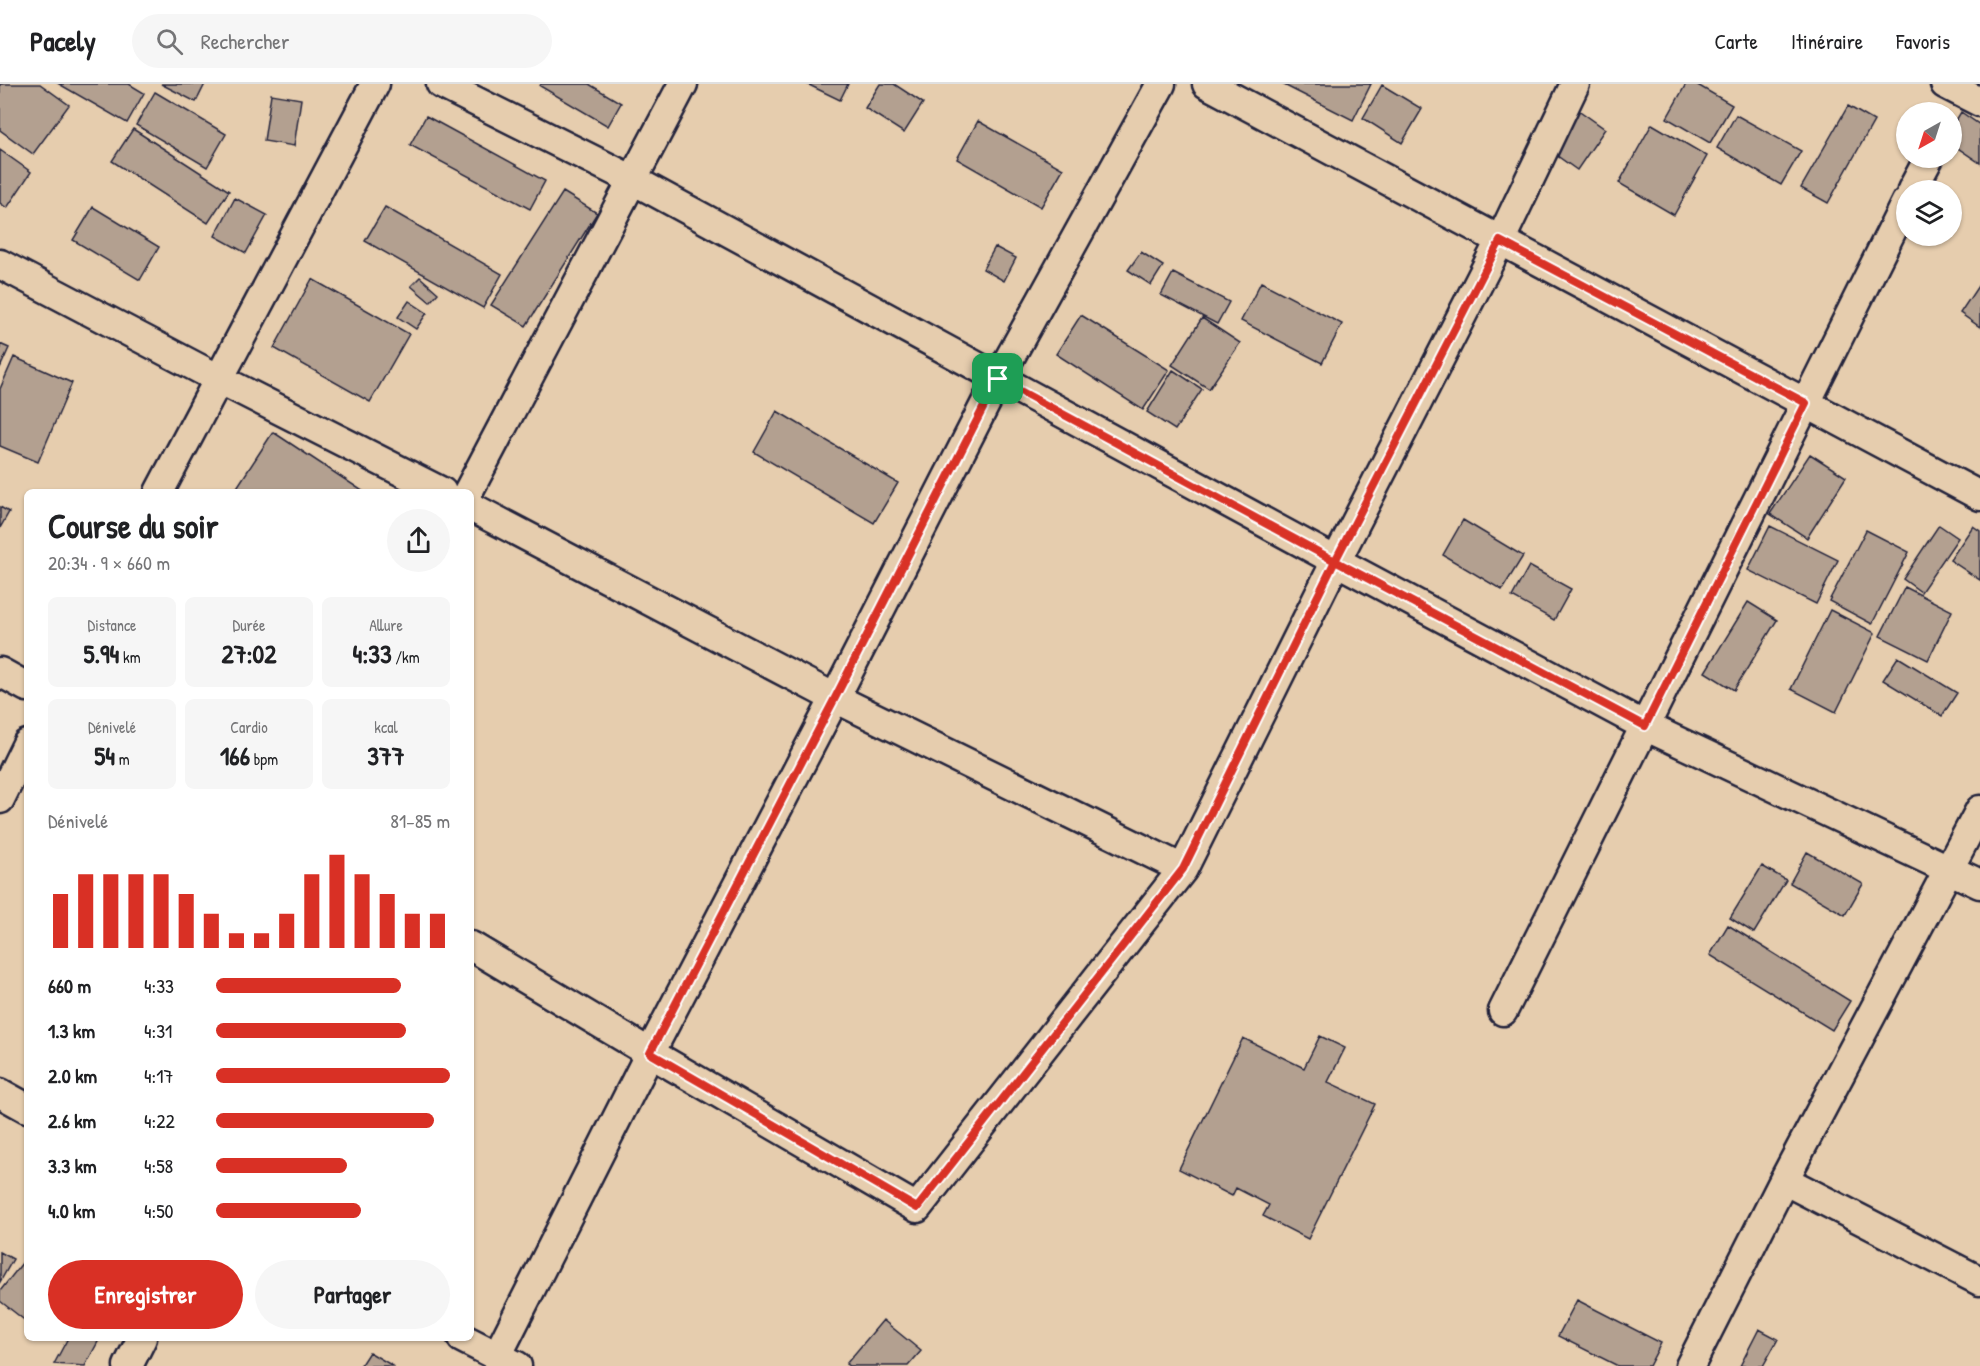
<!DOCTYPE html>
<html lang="fr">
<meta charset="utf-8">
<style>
body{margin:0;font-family:"Patrick Hand",sans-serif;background:#f6f6f6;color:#202124;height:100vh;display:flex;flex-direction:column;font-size:22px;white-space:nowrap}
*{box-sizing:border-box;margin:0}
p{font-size:20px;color:#757577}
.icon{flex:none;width:33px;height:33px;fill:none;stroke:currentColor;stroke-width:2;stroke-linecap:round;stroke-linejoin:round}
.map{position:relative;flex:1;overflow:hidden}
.panel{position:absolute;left:24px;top:405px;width:450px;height:852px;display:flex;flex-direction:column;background:#fff;border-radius:9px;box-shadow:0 2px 4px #0004}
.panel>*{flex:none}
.needle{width:39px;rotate:219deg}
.controls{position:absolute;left:1896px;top:18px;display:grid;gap:12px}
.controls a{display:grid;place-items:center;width:66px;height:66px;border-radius:50%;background:#fff;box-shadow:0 2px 4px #0004;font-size:30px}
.pin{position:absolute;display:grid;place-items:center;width:51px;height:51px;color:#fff;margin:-26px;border-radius:12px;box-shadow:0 3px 9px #0006}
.round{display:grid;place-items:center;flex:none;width:63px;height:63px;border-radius:32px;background:#f6f6f6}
.head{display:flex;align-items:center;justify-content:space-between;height:102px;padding:0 24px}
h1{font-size:33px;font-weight:700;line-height:45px}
.metrics{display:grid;grid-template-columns:repeat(3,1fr);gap:9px;height:102px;padding:6px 24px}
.metrics div{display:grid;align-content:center;border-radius:9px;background:#f6f6f6;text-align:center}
.metrics b{font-size:26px;font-weight:700}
.metrics small{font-size:16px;font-weight:400}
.metrics p{font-size:16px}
.chart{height:168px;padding:12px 24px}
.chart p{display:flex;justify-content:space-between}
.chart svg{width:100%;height:108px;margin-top:6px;stroke:#d93025;stroke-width:6}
.primary-button{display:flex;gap:12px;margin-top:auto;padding:12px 24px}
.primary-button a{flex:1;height:69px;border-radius:36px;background:#d93025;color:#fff;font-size:24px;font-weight:700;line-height:69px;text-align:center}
.primary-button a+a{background:#f6f6f6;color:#202124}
ul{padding:0 24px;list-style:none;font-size:20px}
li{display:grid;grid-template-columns:96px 72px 1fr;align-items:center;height:45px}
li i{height:15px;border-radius:8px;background:#d93025}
header{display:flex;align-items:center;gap:36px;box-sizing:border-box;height:84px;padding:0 30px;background:#fff;border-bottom:2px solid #e0e0e0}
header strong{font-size:28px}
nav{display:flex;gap:33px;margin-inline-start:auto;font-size:21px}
.search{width:420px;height:54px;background:#f6f6f6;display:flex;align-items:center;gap:15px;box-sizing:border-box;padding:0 21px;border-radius:33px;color:#757577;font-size:22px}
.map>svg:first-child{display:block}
.building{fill:#b3a090;stroke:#22223b;stroke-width:1.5}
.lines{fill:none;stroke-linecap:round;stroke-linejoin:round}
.street-casing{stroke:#22223b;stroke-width:33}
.street{stroke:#e6cdae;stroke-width:28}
.route-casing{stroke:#fff;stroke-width:12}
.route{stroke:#d93025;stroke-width:8}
</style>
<header>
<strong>Pacely</strong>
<div class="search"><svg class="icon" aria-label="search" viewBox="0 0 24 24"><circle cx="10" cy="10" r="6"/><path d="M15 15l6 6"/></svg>Rechercher</div>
<nav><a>Carte</a><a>Itinéraire</a><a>Favoris</a></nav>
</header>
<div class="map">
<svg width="1980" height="1282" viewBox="0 0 1980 1282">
<rect width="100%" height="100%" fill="#e6cdae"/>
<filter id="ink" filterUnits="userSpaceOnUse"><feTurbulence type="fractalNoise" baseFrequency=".0167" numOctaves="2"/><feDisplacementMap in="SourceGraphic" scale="12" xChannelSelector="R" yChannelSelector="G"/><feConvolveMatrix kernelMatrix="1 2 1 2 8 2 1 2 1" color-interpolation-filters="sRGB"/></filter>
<g filter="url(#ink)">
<path class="building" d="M0 0H40L69 21 33 70 0 46Z
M59 0H129L144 9 127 39Z
M161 0H205L196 18Z
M541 0H589L621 19 608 42 540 2Z
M807 0H848L840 16Z
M880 0H894L923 19 904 49 865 24Z
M1282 0H1371L1353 36Z
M1686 0H1696L1732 21 1710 59 1667 34Z
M1382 1 1422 25 1402 59 1363 34Z
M155 8 226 50 207 83 136 41Z
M271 10 301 15 294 62 264 57Z
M1848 22 1874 37 1828 119 1801 104Z
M1577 25 1605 45 1577 86 1549 66Z
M1961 28 1980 41V79L1952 60V43Z
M1736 31 1801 67 1781 101 1717 64Z
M426 32 545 97 530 125 410 61Z
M978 37 1063 85 1041 123 957 75Z
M1652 40 1707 72 1674 131 1619 99Z
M133 45 229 107 208 139 112 77Z
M0 66 31 88 7 124 0 119Z
M563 108 597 129 526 242 491 221Z
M235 114 267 131 246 169 215 152Z
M93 123 159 163 140 196 73 156Z
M385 123 502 190 483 224 365 157Z
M995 163 1016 174 1004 197 983 185Z
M1141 168 1163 182 1151 201 1128 186Z
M1173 189 1229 218 1217 240 1161 211Z
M420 193 438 209 430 218 411 202Z
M312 195 409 250 370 318 274 264Z
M1261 198 1342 240 1322 279 1241 237Z
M1980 199V243L1960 229Z
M409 217 427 229 416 245 398 233Z
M1081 231 1169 286 1143 326 1056 270Z
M1202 234 1240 259 1209 305 1172 281Z
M0 260 9 264 0 284Z
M14 273 72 299 38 378 0 362V305Z
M1173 286 1202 305 1175 346 1147 328Z
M777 327 898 399 874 439 754 368Z
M273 348 364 408H234Z
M1810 370 1846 393 1807 454 1770 430Z
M0 423 9 428 0 444Z
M1463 436 1523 472 1502 506 1443 471Z
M1939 441 1958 454 1921 508 1903 495Z
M1770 442 1838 476 1816 520 1748 486Z
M1973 442 1980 447V496L1950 476Z
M1866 446 1909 468 1872 540 1829 517Z
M1529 482 1571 505 1554 536 1512 513Z
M1905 503 1952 527 1928 576 1880 552Z
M1748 518 1777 536 1734 606 1705 588Z
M1830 526 1875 549 1836 628 1791 605Z
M1898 573 1957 609 1942 632 1883 596Z
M1807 768 1863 800 1845 831 1790 799Z
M1762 782 1786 796 1754 849 1730 834Z
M1728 841 1850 917 1832 946 1710 871Z
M1320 952 1345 964 1328 998 1375 1020 1308 1155 1263 1132 1269 1121 1236 1104 1232 1112 1179 1085 1243 954 1304 984Z
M0 1168 13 1175 0 1198Z
M23 1178 27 1180V1238L0 1217V1207Z
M1577 1216 1661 1259 1649 1282H1618L1558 1252Z
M883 1236 921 1267 908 1282H849L846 1280Z
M1759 1245 1778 1255 1763 1282H1740Z
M68 1254H100L85 1282 54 1280Z
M369 1268 393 1282H360Z"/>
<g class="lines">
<defs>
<path id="street" d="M441 0 633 96 1336 477 1645 642 1980 800
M1207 0 1980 412
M1945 0 1980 18
M1912 106 1929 74
M0 180 219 295 442 408
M159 408 375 0
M468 408 683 0
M471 423 835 614 1183 785
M0 588 27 603
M0 715 27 660
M471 862 650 969 917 1124 1183 785 1336 477 1500 157 1575 0
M1503 927 1906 118
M0 1009 27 1024
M1784 1096 1980 1197
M462 1254 517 1282
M497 1272 650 969 835 614 998 295 1161 0
M128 1282 142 1254
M1690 1282 1784 1096 1980 726"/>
</defs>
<use href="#street" class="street-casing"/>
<use href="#street" class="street"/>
</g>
</g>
<g class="lines" filter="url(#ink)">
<defs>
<path id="route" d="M998 295 835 614 650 969 917 1124 1183 785 1335 477 1645 642 1806 319 1500 157 1335 477 998 295"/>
</defs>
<use href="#route" class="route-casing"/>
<use href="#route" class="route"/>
</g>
</svg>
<div class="controls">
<a><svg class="needle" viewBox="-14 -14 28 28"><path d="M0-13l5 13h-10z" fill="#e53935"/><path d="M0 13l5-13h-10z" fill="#757577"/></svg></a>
<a><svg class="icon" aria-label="layers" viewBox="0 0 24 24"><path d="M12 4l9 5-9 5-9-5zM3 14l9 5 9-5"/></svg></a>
</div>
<div class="pin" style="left:998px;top:295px;background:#1e9e55"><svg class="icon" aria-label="arrive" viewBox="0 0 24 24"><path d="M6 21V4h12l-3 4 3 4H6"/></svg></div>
<section class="panel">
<div class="head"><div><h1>Course du soir</h1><p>20:34 · 9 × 660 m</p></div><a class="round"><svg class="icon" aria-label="share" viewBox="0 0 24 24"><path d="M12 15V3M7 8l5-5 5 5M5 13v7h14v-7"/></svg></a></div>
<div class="metrics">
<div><p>Distance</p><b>5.94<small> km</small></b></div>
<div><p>Durée</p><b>27:02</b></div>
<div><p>Allure</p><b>4:33<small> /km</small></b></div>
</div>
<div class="metrics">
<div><p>Dénivelé</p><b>54<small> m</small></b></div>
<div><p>Cardio</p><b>166<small> bpm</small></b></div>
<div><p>kcal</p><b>377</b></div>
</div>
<div class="chart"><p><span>Dénivelé</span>81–85 m</p>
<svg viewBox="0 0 160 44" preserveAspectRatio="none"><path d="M5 44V22M15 44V14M25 44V14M35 44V14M45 44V14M55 44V22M65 44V30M75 44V38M85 44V38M95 44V30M105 44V14M115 44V6M125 44V14M135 44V22M145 44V30M155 44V30"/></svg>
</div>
<ul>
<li><b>660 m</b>4:33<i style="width:79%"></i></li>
<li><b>1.3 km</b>4:31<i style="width:81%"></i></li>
<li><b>2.0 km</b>4:17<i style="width:100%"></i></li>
<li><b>2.6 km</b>4:22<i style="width:93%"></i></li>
<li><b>3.3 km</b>4:58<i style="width:56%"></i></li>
<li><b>4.0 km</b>4:50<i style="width:62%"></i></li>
</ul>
<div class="primary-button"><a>Enregistrer</a><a>Partager</a></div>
</section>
</div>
